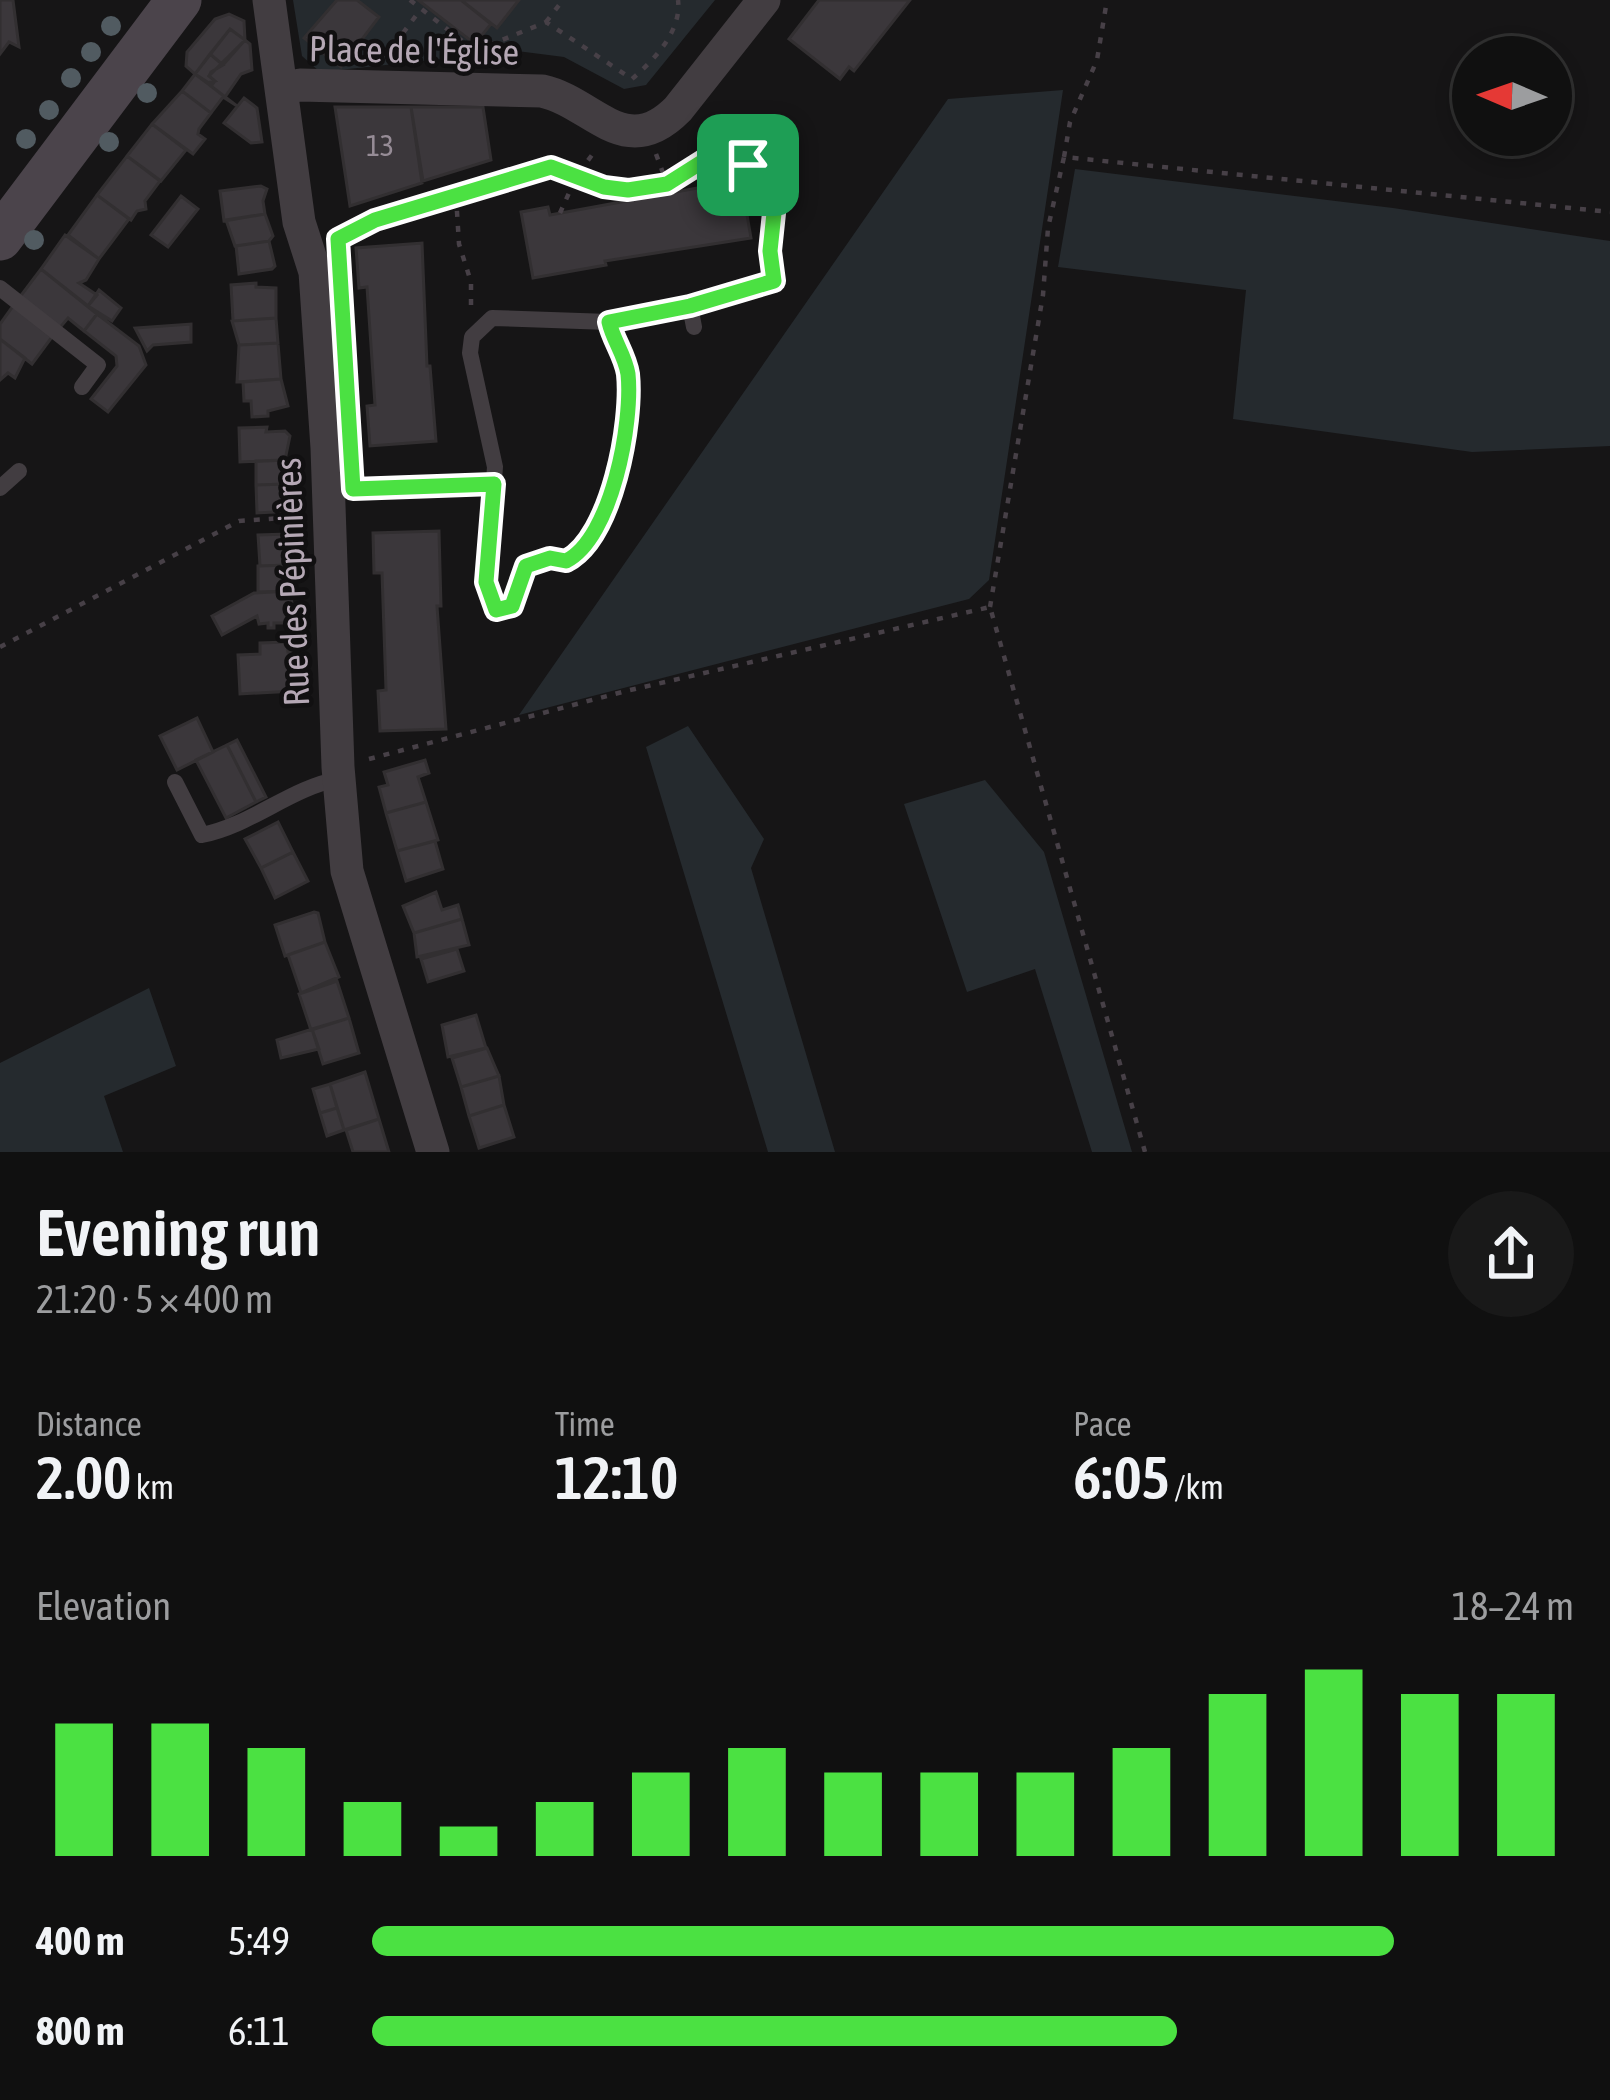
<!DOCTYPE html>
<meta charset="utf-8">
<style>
body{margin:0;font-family:"Asap Condensed",sans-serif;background:#191919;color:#f1f3f6;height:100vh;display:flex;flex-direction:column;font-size:45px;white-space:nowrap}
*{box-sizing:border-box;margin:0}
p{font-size:39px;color:#9c9d9f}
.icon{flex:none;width:66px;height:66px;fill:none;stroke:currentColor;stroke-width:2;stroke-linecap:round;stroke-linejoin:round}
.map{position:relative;height:1152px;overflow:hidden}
.drawer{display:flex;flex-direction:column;background:#101010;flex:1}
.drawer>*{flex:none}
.needle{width:78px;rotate:272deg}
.fabs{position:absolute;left:1452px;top:36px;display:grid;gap:24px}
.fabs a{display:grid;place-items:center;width:120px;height:120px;border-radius:50%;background:#101010;box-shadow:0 6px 18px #0003,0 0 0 3px #303030;font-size:60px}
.pin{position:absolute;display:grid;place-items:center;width:102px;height:102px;color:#fff;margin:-51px;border-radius:24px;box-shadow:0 6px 18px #0006}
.round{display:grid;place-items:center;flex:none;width:126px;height:126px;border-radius:63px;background:#191919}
.summary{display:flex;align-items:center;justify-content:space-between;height:204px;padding:0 36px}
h1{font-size:66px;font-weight:600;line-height:90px}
.metrics{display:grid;grid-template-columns:repeat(3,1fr);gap:18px;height:204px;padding:12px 36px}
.metrics div{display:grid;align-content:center}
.metrics b{font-size:60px;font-weight:600}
.metrics small{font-size:33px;font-weight:400}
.metrics p{font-size:33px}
.chart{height:336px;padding:24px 36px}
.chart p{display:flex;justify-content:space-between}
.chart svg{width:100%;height:216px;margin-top:12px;stroke:#4be142;stroke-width:6}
ul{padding:0 36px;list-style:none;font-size:39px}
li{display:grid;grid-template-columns:192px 144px 1fr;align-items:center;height:90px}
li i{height:30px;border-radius:15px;background:#4be142}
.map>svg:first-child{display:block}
.green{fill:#252a2e}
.building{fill:#3b373b;stroke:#322f31;stroke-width:3}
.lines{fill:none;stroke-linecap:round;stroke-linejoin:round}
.path{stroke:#474047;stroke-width:4.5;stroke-dasharray:6 9;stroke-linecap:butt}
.lane{stroke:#423d41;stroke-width:16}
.street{stroke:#423d41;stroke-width:33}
.secondary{stroke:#4b444b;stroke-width:45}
.tree{fill:#515b61}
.route-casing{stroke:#fff;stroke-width:24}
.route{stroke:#4be142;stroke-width:15}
.labels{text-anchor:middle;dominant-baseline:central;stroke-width:9;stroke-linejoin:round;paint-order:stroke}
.number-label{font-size:30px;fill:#968c96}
.street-label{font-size:36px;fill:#b5a8b5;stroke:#111011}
</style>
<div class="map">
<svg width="1610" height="1152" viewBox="0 0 1610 1152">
<rect width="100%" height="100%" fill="#161516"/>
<path class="green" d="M293 0H715L646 85 624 89 564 57 517 51 320 72 302 56Z
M1063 90 989 580 969 599 519 715 948 99Z
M1075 169 1393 208 1610 241V446L1472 452 1233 419 1246 290 1058 267Z
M688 726 764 839 751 868 835 1152H768L646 747Z
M985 780 1044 852 1132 1152H1092L1035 969 967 992 904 804Z
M149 988 176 1066 104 1096 123 1152H0V1063Z"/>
<path class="building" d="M0 0H13L19 47 9 42 0 54Z
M337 0H357L379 17 341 67 304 38Z
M418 0H461L491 24 475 44Z
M461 0H519L497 28Z
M819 0H910L854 71 849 67 840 79 789 39Z
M229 14 244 21 245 40 230 29 195 74 186 66 187 52 215 19Z
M230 29 245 40 223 65 210 54Z
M245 40 250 44 252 70 241 74 225 97 207 83 215 81 209 76Z
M210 54 223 65 211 72 209 76 215 81 212 85 195 74Z
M195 74 207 83 237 106 223 97 211 113 182 91Z
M182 91 211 113 199 129 198 134 205 139 193 154 152 124Z
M244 98 257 108 262 142 251 143 224 123Z
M335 107H411L422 183 350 206Z
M411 107H483L491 160 423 181Z
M152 124 186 150 161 181 127 156Z
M127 156 160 181 145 201 146 209 137 211 131 220 97 195Z
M741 180 751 238 605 261 606 265 533 278 521 212 548 207 550 215Z
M261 186 267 189 263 201 265 214 224 221 220 191Z
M97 195 129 219 99 259 68 235Z
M181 196 198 209 168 247 151 235Z
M265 214 273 236 269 241 235 246 226 220Z
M65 235 99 259 86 280 79 283 97 295 88 306 41 269Z
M269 241 275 266 272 269 239 274 236 246Z
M422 243 427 366H430L436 441 370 446 367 406 375 405 367 287 359 288 356 248Z
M41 269 97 314 84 331 68 318 52 337 13 306Z
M256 283V287L276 288V318L233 321 231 285Z
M99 290 121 308 112 321 88 306Z
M13 306 52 337 32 364 0 339V324Z
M97 314 139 346 146 365 108 412 91 399 117 366 116 356 84 331Z
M276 318 278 343 239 345 232 321Z
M191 324V342L153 345 147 351 135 328Z
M0 339 25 358 15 378 8 373 0 380Z
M278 343 281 379 237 382 239 345Z
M281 379 288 406 268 411V416L252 417 251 401H244L243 382Z
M267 427 266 432 285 431 290 436 285 460 240 462 239 428Z
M285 460 286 484 256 485V461Z
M286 484 287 496H292L293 511 257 513 256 485Z
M439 531 441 606H437L446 729 380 731 378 691 386 690 382 573H374L373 533Z
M288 534 291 538 289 565 260 566 258 535Z
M289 565 290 591 258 592V566Z
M290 591 294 617 291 623H274V628H268V623L259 624 257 616 222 635 212 616 254 593Z
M287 642 288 652H292L294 691 240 694 238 655 260 654V643Z
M197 718 213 752 177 770 160 736Z
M237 740 266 797 256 802 227 745Z
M227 745 256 802 226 818 196 760Z
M425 760 429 773 418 777 426 802 386 813 379 787 388 785 384 772Z
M426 802 438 840 397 851 386 813Z
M278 822 293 852 261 868 245 839Z
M435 841 443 869 406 881 397 851Z
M293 852 308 881 275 898 261 868Z
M436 892 442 910 458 905 462 919 414 933 403 906Z
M314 912 318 913 325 942 285 956 275 925Z
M462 919 469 945 417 957 414 933Z
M325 942 339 977 301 993 288 955Z
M457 949 464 971 428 982 421 959Z
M337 981 349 1018 311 1030 299 994Z
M476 1015 486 1048 448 1057 442 1025Z
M349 1018 359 1053 323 1064 312 1029Z
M312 1029 319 1049 281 1058 277 1040Z
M487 1048 499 1076 461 1087 452 1058Z
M365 1072 379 1119 344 1130 330 1084Z
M499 1076 504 1105 469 1116 461 1087Z
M330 1084 337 1108 320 1113 313 1089Z
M504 1105 514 1137 479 1148 469 1116Z
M337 1108 344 1130 327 1136 320 1113Z
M379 1119 389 1152H353L346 1130Z"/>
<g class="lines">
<path class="path" d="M410 0 484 58
M546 22 563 0
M475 51 546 22 632 79C654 60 682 31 678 0
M385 57 421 9
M656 154 667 184 724 148 736 150 776 194 770 251 774 281 712 297
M1064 157 1070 122 1097 60 1107 0
M456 196 459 244 471 282V306
M560 213 577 175 595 151
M337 242 375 220 551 167 604 187 629 190 667 184
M519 586 526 566 551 558 566 561C616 535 644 391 615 344
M990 607 1043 295 1048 228 1064 157 1610 212
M0 647 239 521 299 517
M369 759 626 691 990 607 1145 1152"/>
<path class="lane" d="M0 288 98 365 82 387
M0 488 19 471
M328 490 494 483
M512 606 496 610 486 582 495 467 470 353 472 337 492 318 609 322 690 306 694 327
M175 782 202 835C252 825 290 788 339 779"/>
<path class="street" d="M269 0 299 222 315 272 327 448 338 767 347 871 433 1152
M282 89 300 85 542 91C593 102 625 163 678 109L764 0"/>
<path class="secondary" d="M0 238 179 0"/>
</g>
<g class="tree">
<circle cx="111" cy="26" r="10"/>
<circle cx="91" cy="52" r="10"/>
<circle cx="71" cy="78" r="10"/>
<circle cx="147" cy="93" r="10"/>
<circle cx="49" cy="110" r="10"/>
<circle cx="26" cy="139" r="10"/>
<circle cx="109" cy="142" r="10"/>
<circle cx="34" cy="240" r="10"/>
</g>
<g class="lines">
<defs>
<path id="route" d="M724 148 736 150 776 194 770 251 774 281 690 306 609 322C613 340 625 355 628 374 633 422 612 538 566 561L550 558 526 566 512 606 496 610 486 582 494 484 353 489 338 239 375 220 551 167 604 187 628 190 667 184Z"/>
</defs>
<use href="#route" class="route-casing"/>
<use href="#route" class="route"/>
</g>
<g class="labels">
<g class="number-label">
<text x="380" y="145">13</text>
</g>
<g class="street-label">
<text transform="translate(414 50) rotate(1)">Place de l'Église</text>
<text transform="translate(292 582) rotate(-92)">Rue des Pépinières</text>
</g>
</g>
</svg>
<div class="fabs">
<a><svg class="needle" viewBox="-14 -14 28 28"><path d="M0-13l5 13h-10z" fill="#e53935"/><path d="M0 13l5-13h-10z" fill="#9c9d9f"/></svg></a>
</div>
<div class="pin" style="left:748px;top:165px;background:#1e9e55"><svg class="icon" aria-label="arrive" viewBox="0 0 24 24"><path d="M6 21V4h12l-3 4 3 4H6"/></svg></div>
</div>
<section class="drawer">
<div class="summary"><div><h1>Evening run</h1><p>21:20 · 5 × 400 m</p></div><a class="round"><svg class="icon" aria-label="share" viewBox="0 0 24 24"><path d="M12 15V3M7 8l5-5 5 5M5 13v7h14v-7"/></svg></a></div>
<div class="metrics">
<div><p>Distance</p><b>2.00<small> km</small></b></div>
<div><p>Time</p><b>12:10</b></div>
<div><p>Pace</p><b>6:05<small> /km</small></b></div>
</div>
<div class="chart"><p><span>Elevation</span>18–24 m</p>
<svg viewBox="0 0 160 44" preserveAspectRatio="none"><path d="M5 44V17M15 44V17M25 44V22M35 44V33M45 44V38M55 44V33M65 44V27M75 44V22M85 44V27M95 44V27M105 44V27M115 44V22M125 44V11M135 44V6M145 44V11M155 44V11"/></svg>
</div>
<ul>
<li><b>400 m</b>5:49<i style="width:85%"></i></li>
<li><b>800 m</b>6:11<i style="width:67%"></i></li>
</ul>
</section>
